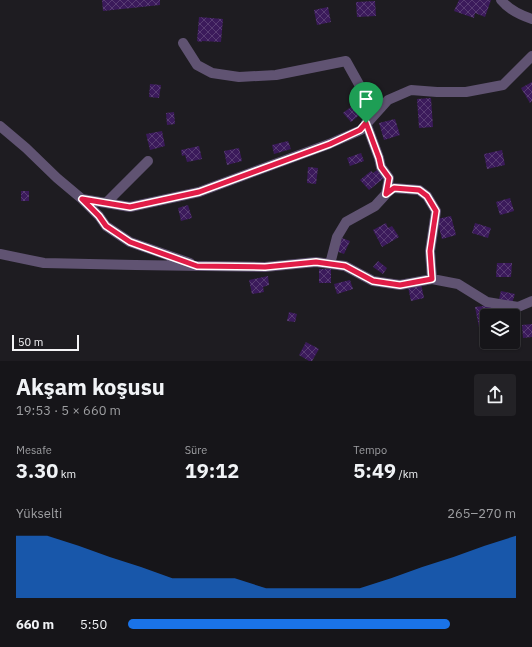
<!DOCTYPE html>
<html lang="tr">
<meta charset="utf-8">
<style>
body{margin:0;font-family:"IBM Plex Sans",sans-serif;background:#232226;color:#f1f3f6;height:100vh;display:flex;flex-direction:column;font-size:15px;white-space:nowrap}
*{box-sizing:border-box;margin:0}
p{font-size:13px;color:#9e9fa2}
.icon{flex:none;width:22px;height:22px;fill:none;stroke:currentColor;stroke-width:2;stroke-linecap:round;stroke-linejoin:round}
.map{position:relative;height:361px;overflow:hidden}
.details{display:flex;flex-direction:column;background:#161519;flex:1}
.details>*{flex:none}
.fabs{position:absolute;left:480px;top:309px;display:grid;gap:8px}
.fabs a{display:grid;place-items:center;width:40px;height:40px;border-radius:4px;background:#161519;box-shadow:0 1px 3px #0004,0 0 0 1px #353438;font-size:20px}
.scale{position:absolute;left:12px;bottom:10px;width:67px;box-sizing:border-box;padding-left:4px;border:2px solid #f4f3f6;border-top:0;font-size:11px;line-height:14px;white-space:nowrap;color:#f4f3f6;-webkit-text-stroke:3px #1e1c21;paint-order:stroke}
.pin{position:absolute;display:grid;place-items:center;width:34px;height:34px;color:#fff;margin:-41px -17px;border-radius:50% 50% 50% 0;rotate:-45deg;box-shadow:0 0 4px #0007}
.pin .icon{rotate:45deg}
.round{display:grid;place-items:center;flex:none;width:42px;height:42px;border-radius:4px;background:#232226}
.overview{display:flex;align-items:center;justify-content:space-between;height:68px;padding:0 16px}
h1{font-size:22px;font-weight:700;line-height:30px}
.figures{display:grid;grid-template-columns:repeat(3,1fr);gap:6px;height:68px;padding:4px 16px}
.figures div{display:grid;align-content:center}
.figures b{font-size:20px;font-weight:700}
.figures small{font-size:11px;font-weight:400}
.figures p{font-size:11px}
.chart{height:112px;padding:8px 16px}
.chart p{display:flex;justify-content:space-between}
.chart svg{width:100%;height:72px;margin-top:4px;fill:#1a73e8;opacity:.7}
ul{padding:0 16px;list-style:none;font-size:13px}
li{display:grid;grid-template-columns:64px 48px 1fr;align-items:center;height:30px}
li i{height:10px;border-radius:5px;background:#1a73e8}
.map>svg:first-child{display:block}
.building{fill:url(#building-cross-hatch)}
.lines{fill:none;stroke-linecap:round;stroke-linejoin:round}
.minor{stroke:#605372;stroke-width:10}
.route-casing{stroke:#fff;stroke-width:8}
.route{stroke:#e11d48;stroke-width:5}
</style>
<div class="map">
<svg width="532" height="361" viewBox="0 0 532 361">
<defs>
<pattern id="building-cross-hatch" width="8" height="8" patternUnits="userSpaceOnUse"><rect width="8" height="8" fill="#3b1a5b"/><path d="M0 0l8 8M0 8l8-8" fill="none" stroke="#583c73"/></pattern>
</defs>
<rect width="100%" height="100%" fill="#1e1c21"/>
<path class="building" d="M102 0H160V5L103 11Z
M459 0H491L485 17 475 13 474 18 454 11Z
M375 1 376 16 357 17 356 2Z
M328 7 331 22 317 25 314 10Z
M199 17 223 19 221 42 202 41 201 42 197 41Z
M532 82V101L530 103 521 88Z
M150 84 161 85 159 98 149 97Z
M431 98 433 127 419 128 417 99Z
M360 100 367 109 351 122 343 113Z
M174 112 175 124 167 125 166 113Z
M395 119 400 135 384 140 379 123Z
M162 131 165 146 150 150 146 134Z
M288 141 291 149 274 154 272 145Z
M199 146 202 159 187 162 185 155 182 156 181 150Z
M239 148 242 161 227 165 224 151Z
M502 150 505 165 487 169 484 154Z
M361 153 364 161 350 166 347 158Z
M308 167 318 168 316 184 307 183Z
M377 170 384 178 369 190 360 180 371 171 373 173Z
M21 191H29V201H21Z
M510 198 514 211 500 215 496 202Z
M188 205 192 218 181 221 178 208Z
M451 216 456 235 442 239 437 219Z
M386 223 388 228 392 226 399 237 382 247 373 230Z
M475 223 491 228 488 238 472 233Z
M342 238 350 241 344 254 336 251Z
M378 261 387 268 383 274 373 267Z
M497 263H512L511 277H496Z
M319 269H331V283H319Z
M268 276 269 285 263 287 264 292 252 294 249 280Z
M350 280 353 289 337 294 334 284Z
M421 284 424 298 411 301 408 287Z
M501 291 515 294 512 303 499 299Z
M492 305 494 316H487V326L479 327 475 307Z
M289 312 297 314 295 322 287 321Z
M532 324V337L523 338 522 325Z
M306 342 319 349 312 361H309L299 355Z"/>
<g class="lines">
<path class="minor" d="M501 0C509 10 520 15 532 19
M183 43 197 65 212 73 239 77 276 75 346 61 375 113
M0 126 26 148 57 178 82 199 99 216 106 226 130 242 190 263
M386 194 393 188 419 190 427 196 436 211 430 251 432 279
M82 199 130 207 199 192 329 144 361 130 388 100 411 90 437 92H466L503 85 532 56
M106 203 148 161
M0 254 44 263 135 265 265 267 316 262 345 266 373 281 400 285 432 279 458 284 487 302 518 307 532 301
M330 264 337 237 346 222 375 206 386 194 389 178 381 167 379 158 366 123"/>
</g>
<g class="lines">
<defs>
<path id="route" d="M366 123 379 158 381 167 389 178 386 194 394 188 419 190 427 196 436 211 430 251 432 279 400 285 373 281 345 266 316 262 265 267 197 266 130 242 106 226 99 216 82 199 130 207 199 192 330 144 360 130Z"/>
</defs>
<use href="#route" class="route-casing"/>
<use href="#route" class="route"/>
</g>
</svg>
<div class="fabs">
<a><svg class="icon" aria-label="layers" viewBox="0 0 24 24"><path d="M12 4l9 5-9 5-9-5zM3 14l9 5 9-5"/></svg></a>
</div>
<div class="scale">50 m</div>
<div class="pin" style="left:366px;top:123px;background:#1e9e55"><svg class="icon" aria-label="arrive" viewBox="0 0 24 24"><path d="M6 21V4h12l-3 4 3 4H6"/></svg></div>
</div>
<section class="details">
<div class="overview"><div><h1>Akşam koşusu</h1><p>19:53 · 5 × 660 m</p></div><a class="round"><svg class="icon" aria-label="share" viewBox="0 0 24 24"><path d="M12 15V3M7 8l5-5 5 5M5 13v7h14v-7"/></svg></a></div>
<div class="figures">
<div><p>Mesafe</p><b>3.30<small> km</small></b></div>
<div><p>Süre</p><b>19:12</b></div>
<div><p>Tempo</p><b>5:49<small> /km</small></b></div>
</div>
<div class="chart"><p><span>Yükselti</span>265–270 m</p>
<svg viewBox="0 0 160 44" preserveAspectRatio="none"><path d="M0 44V6L10 6L20 12L30 19L40 25L50 32L60 32L70 32L80 38L90 38L100 38L110 38L120 32L130 25L140 19L150 12L160 6V44z"/></svg>
</div>
<ul>
<li><b>660 m</b>5:50<i style="width:83%"></i></li>
</ul>
</section>
